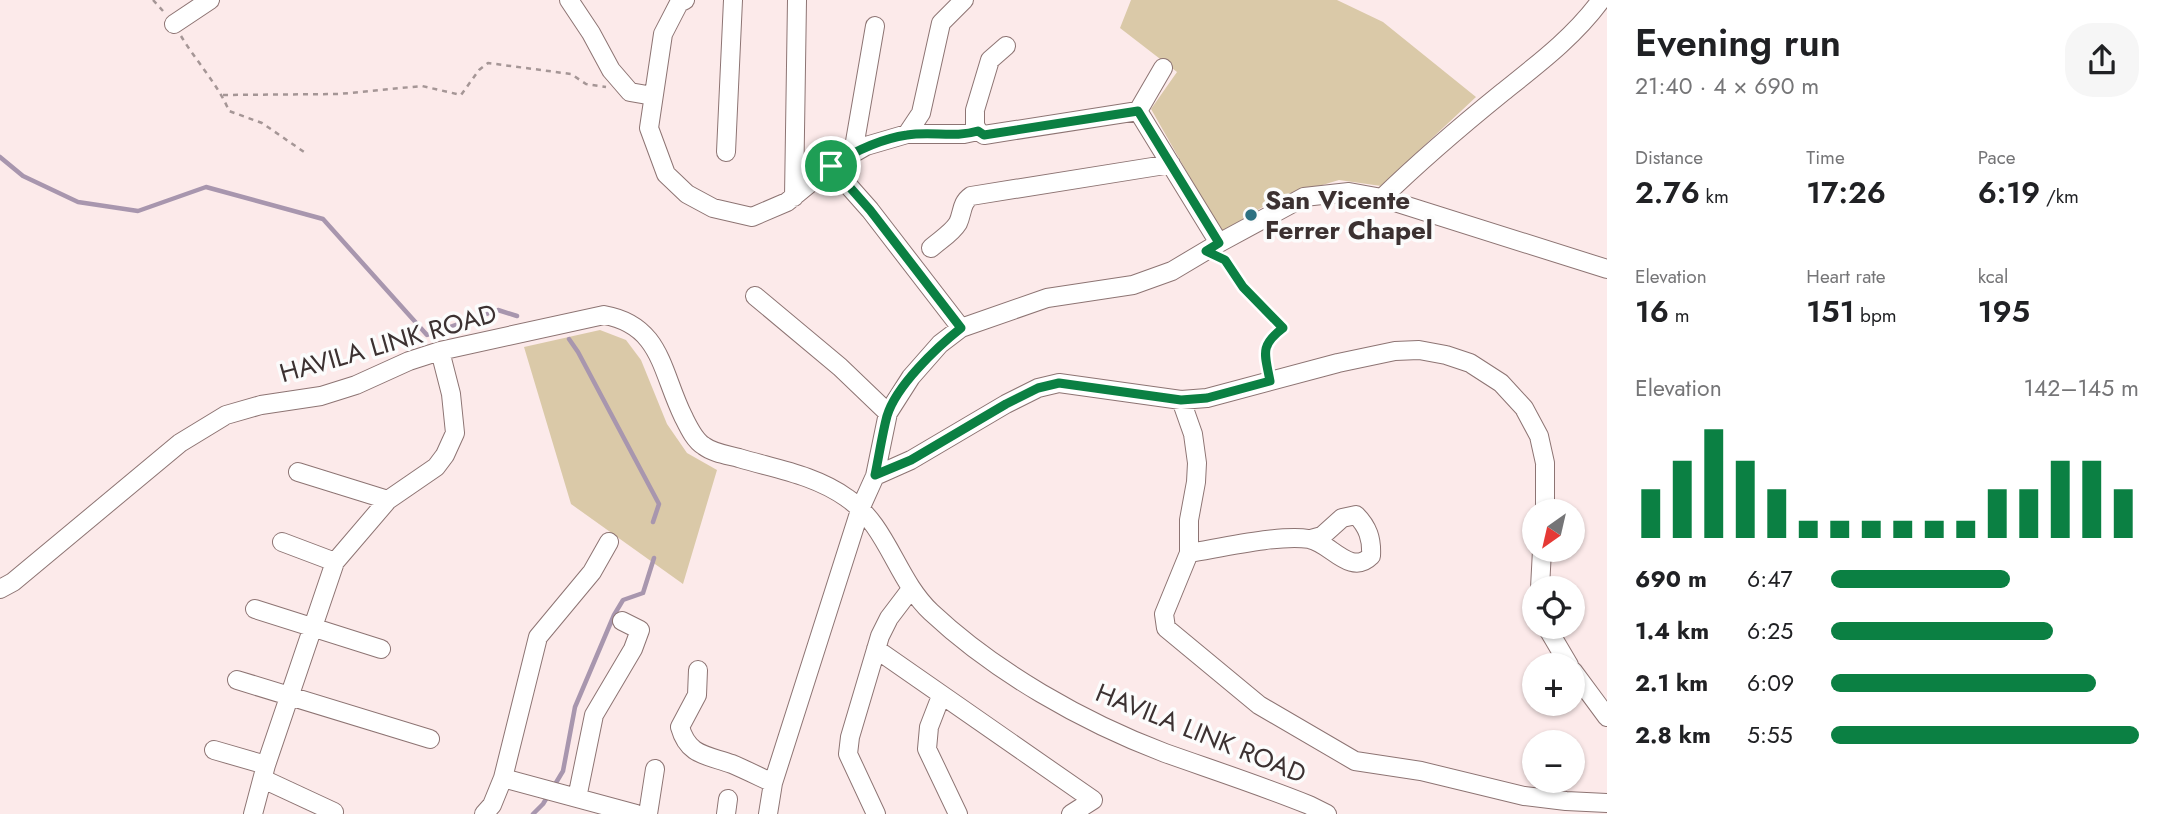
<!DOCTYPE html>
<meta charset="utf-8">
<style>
body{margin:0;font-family:Jost,sans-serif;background:#f6f6f6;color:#202124;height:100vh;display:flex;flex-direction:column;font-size:26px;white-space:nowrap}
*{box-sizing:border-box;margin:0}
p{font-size:23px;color:#757577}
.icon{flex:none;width:38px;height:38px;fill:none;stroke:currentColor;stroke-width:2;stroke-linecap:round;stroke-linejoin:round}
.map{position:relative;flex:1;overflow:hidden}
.details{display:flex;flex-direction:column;background:#fff;width:560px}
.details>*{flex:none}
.needle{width:46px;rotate:214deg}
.fabs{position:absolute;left:1522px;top:499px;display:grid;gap:14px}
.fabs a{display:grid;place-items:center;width:63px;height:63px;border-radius:50%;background:#fff;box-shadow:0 2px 5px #0004;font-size:35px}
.pin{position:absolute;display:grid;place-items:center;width:60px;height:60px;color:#fff;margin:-30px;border:4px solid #fff;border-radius:50%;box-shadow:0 2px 7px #0007}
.round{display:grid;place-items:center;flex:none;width:74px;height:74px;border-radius:28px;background:#f6f6f6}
.overview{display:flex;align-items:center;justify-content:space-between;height:119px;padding:0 28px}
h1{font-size:38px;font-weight:600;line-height:52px}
.figures{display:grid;grid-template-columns:repeat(3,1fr);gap:10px;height:119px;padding:7px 28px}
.figures div{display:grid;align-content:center}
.figures b{font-size:30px;font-weight:600}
.figures small{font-size:19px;font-weight:400}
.figures p{font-size:19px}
.chart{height:196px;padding:14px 28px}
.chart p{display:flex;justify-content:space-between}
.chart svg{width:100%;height:126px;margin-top:7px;stroke:#0b8043;stroke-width:6}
ul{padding:0 28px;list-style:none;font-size:23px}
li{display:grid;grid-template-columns:112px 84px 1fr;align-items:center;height:52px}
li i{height:18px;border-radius:9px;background:#0b8043}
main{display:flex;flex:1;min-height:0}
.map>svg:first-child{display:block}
.green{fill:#dac9a8}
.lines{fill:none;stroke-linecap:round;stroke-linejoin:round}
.stream{stroke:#a896ae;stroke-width:4.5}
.minor-casing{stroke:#8d7473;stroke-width:20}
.path{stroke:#a59696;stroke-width:2.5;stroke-dasharray:5 5;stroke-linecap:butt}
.minor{stroke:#fff;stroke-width:18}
.route-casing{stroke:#fff;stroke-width:14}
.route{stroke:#0b8043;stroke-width:9}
.poi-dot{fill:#2d7181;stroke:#fcfcfc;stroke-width:2.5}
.labels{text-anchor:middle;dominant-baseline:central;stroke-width:7;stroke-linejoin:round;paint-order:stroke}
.poi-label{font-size:26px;font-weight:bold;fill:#3c3131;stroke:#fcfcfc;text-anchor:start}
.street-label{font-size:26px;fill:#3c3131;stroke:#fcfcfc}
</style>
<main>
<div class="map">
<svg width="1607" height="814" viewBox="0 0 1607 814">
<rect width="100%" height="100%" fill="#fceaea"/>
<path class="green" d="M1131 0H1337L1383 22 1476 97 1381 186 1339 180 1276 199 1221 232 1151 109 1177 72 1120 28Z
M600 330 626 340 641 360 667 424 687 453 717 470 683 584 571 504 524 347Z"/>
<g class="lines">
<path class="stream" d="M0 157 23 176 78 202 138 211 206 187 323 219 427 335 498 310 517 316
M569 339 578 352 659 504 653 522
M554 786 563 771 575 707 614 615 623 600 643 593 654 558
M533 814 543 804 549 794"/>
<defs>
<path id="minor" d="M569 0 591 33 611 70 630 92 653 96
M685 0 679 3 663 34 649 128 666 174 687 194 713 208 752 217 787 202 831 166 870 210 961 328
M174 24 210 0
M1006 46 990 60 975 110V125L978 131 984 135 1138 111
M1163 68 1138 111 1219 243
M907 134H964L978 131
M726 152 733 0
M853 153 875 26
M831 166 866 146 907 134 921 113 941 23 964 0
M794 197 797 0
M1382 198C1421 160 1461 126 1503 92 1538 64 1575 36 1601 0
M931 248C940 240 952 233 958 223 963 212 961 203 971 196L1171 164
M755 296 840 367 888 413
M1181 400 1193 434 1197 463 1196 482 1189 520V553L1164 614 1166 628 1259 705 1355 761 1421 771 1524 796 1566 801 1607 803
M298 472 388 500
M875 476 911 460 1006 404 1038 388 1059 383 1181 400 1207 398 1338 363 1395 351 1419 350 1446 355 1470 363 1501 383 1524 408 1539 436 1545 463V511
M282 542 335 562
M1189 553C1220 548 1280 534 1309 539 1330 542 1350 577 1371 556 1372 539 1368 527 1356 515L1342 518 1322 536 1311 539
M1540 588 1542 550
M0 589 13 582 180 443 226 415 261 405 321 396 356 385 409 361 440 351 604 315C661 325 661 371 683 416 688 426 694 440 704 446 713 453 728 455 739 458 776 469 815 475 847 498 888 526 896 579 931 612 995 672 1083 722 1165 753 1213 770 1262 786 1309 805L1327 814
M255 609 381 649
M1546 626 1569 665
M876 649 1093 800 1071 814
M698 670 697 695 680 727C688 756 707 755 732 764 746 770 760 777 773 783
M1573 671 1607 717
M237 680 430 739
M941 696 929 727 927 749 958 814
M214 750 266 765
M503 778 636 814
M263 779 334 812
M577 798 594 715 633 649 640 630 622 621
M253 814 266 765 335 562 388 500 436 467 445 455 455 433 451 394 440 351
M484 814 492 805 503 778 538 637 592 572 609 542
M648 814 655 769
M726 814 728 799
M768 814 773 783 861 507 875 476 888 413 911 377 940 344 961 328 1047 298 1133 285 1172 271 1219 243 1304 197 1349 192 1382 198 1607 269
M876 814 848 754 850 737 880 636 889 618 911 589"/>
</defs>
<use href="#minor" class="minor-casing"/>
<path class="path" d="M153 0 163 11
M181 36C196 61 219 86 229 111L262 123 307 154
M223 95 339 94 422 86 461 95 479 70 488 63 571 74 586 84 606 87
M1221 258 1225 260 1243 287 1283 328C1268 339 1264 347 1267 366"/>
<use href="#minor" class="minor"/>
</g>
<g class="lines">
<defs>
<path id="route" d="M1138 111 1219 243 1206 251 1225 260 1243 287 1283 328C1259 346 1265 354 1270 381L1207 398 1181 400 1059 383 1038 388 1006 404 911 460 875 475C879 456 882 435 887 416 896 386 936 348 961 328L870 210 831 166C855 151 879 139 907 135 931 131 955 138 978 131L984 135Z"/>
</defs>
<use href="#route" class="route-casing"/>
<use href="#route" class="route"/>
</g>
<circle class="poi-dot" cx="1251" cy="215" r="7"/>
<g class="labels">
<g class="poi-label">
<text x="1265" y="200">San Vicente<tspan x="1265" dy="30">Ferrer Chapel</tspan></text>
</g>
<g class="street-label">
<text transform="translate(388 343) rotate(-16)">HAVILA LINK ROAD</text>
<text transform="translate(1201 733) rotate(22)">HAVILA LINK ROAD</text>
</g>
</g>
</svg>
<div class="fabs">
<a><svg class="needle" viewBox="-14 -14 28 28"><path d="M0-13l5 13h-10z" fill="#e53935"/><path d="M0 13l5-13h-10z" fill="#757577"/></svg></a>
<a><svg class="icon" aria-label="locate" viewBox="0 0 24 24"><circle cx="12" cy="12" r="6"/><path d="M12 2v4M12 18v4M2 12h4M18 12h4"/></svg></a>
<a>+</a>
<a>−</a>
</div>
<div class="pin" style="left:831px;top:166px;background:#1e9e55"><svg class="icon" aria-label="arrive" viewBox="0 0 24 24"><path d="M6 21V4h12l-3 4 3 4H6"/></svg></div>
</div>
<section class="details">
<div class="overview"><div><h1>Evening run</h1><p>21:40 · 4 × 690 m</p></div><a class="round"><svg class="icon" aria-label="share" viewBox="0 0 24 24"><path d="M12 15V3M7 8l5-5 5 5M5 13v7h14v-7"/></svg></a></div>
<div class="figures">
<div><p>Distance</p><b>2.76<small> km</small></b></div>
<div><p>Time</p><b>17:26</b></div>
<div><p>Pace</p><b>6:19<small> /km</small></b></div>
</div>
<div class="figures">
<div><p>Elevation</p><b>16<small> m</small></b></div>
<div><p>Heart rate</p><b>151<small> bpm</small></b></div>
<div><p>kcal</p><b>195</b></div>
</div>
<div class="chart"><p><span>Elevation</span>142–145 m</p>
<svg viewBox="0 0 160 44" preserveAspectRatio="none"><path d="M5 44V27M15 44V17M25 44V6M35 44V17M45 44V27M55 44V38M65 44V38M75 44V38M85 44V38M95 44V38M105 44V38M115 44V27M125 44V27M135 44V17M145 44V17M155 44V27"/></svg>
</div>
<ul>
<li><b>690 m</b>6:47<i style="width:58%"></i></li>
<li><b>1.4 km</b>6:25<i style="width:72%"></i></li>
<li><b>2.1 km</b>6:09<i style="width:86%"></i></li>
<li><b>2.8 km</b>5:55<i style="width:100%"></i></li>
</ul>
</section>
</main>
